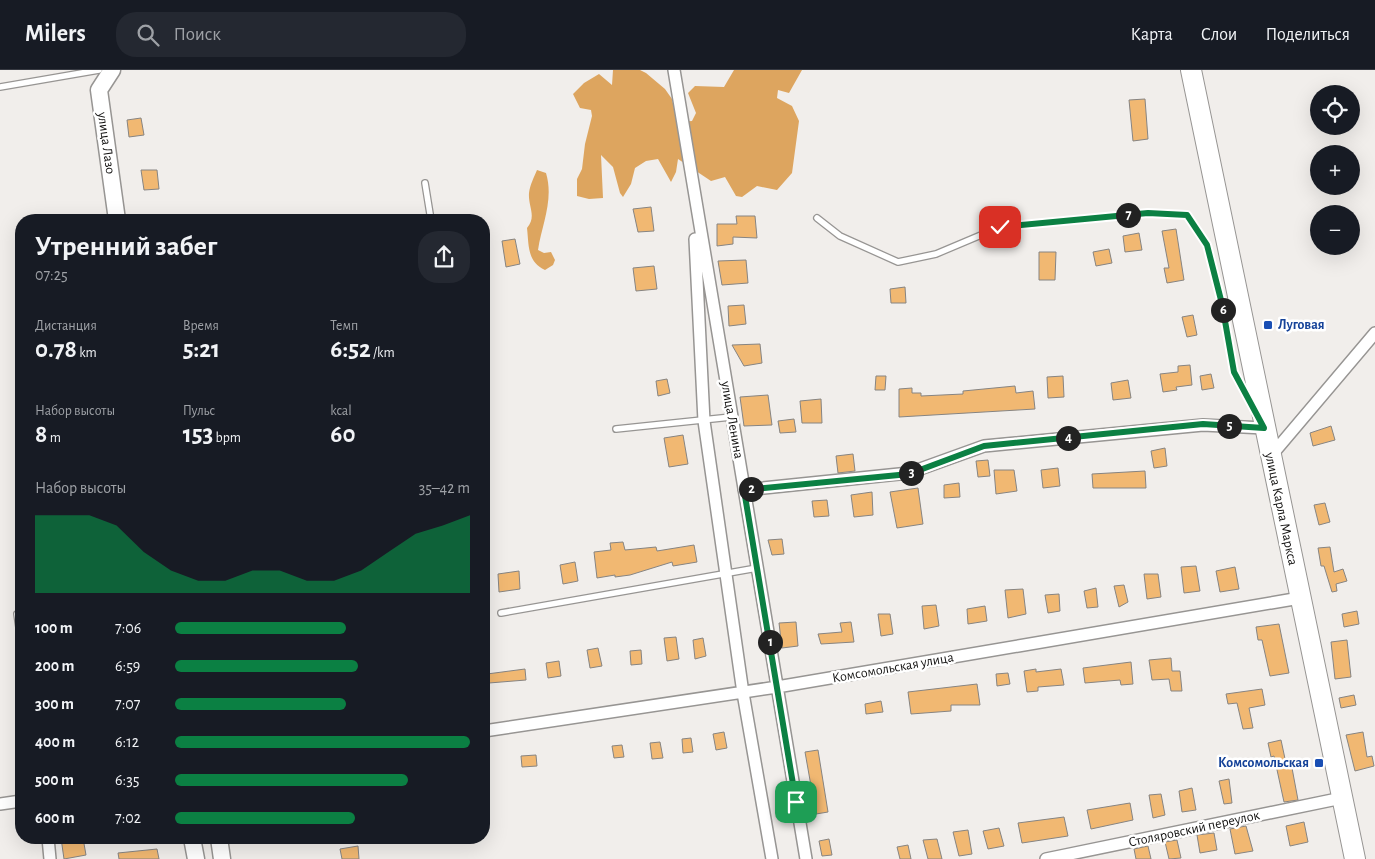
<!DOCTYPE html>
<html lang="ru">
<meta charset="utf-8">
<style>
body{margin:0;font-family:"Alegreya Sans",sans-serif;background:#242831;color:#f1f3f6;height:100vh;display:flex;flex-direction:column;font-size:19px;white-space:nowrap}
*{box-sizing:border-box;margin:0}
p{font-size:16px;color:#9ea1a6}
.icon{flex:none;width:28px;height:28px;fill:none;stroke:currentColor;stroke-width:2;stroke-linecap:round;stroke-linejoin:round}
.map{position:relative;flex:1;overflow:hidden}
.details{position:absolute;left:15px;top:144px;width:475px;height:630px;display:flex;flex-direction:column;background:#171b24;border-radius:20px;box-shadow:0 5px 20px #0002}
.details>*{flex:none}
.tools{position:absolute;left:1310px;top:15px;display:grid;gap:10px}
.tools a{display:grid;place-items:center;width:50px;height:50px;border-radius:50%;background:#171b24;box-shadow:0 5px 20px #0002;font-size:25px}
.pin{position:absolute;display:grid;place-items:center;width:42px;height:42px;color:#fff;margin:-21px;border-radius:10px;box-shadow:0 2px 8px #0006}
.km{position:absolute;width:25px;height:25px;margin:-12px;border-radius:50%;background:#222;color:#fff;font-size:14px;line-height:25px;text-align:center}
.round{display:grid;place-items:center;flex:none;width:52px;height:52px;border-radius:20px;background:#242831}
.summary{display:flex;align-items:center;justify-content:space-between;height:85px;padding:0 20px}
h1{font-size:28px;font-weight:700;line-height:38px}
.stats{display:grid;grid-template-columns:repeat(3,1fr);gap:8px;height:85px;padding:5px 20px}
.stats div{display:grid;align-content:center}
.stats b{font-size:25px;font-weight:700}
.stats small{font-size:14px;font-weight:400}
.stats p{font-size:14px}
.chart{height:140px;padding:10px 20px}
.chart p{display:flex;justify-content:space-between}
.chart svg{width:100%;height:90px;margin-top:5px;fill:#0b8043;opacity:.7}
ul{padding:0 20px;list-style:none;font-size:16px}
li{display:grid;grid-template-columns:80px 60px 1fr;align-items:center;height:38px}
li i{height:12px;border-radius:6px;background:#0b8043}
header{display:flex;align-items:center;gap:30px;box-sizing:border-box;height:70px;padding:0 25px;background:#171b24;border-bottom:1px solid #363941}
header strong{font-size:24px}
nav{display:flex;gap:28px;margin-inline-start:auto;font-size:18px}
.search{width:350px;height:45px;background:#242831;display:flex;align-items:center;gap:12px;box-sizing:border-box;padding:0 18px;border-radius:20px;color:#9ea1a6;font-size:19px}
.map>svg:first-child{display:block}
.forest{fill:#dda55f}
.building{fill:#f1b872;stroke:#868482}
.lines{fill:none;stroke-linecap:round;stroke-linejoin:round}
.lane-casing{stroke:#979593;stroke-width:8}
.street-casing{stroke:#979593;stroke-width:14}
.secondary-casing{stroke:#979593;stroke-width:19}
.highway-casing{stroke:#979593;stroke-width:22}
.lane{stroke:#fff;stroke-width:5.5}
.street{stroke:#fff;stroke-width:11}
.secondary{stroke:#fff;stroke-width:16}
.highway{stroke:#fff;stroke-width:20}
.route-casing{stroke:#fff;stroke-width:10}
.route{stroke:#0b8043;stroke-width:6}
.transit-dot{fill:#1a4fb4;stroke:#fff;stroke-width:2}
.labels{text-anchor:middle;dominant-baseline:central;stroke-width:5;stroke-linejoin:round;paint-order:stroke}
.street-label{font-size:14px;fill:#121110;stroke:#fff}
.transit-label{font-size:14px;font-weight:bold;fill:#164399;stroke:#fff;text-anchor:start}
</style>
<header>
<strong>Milers</strong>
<div class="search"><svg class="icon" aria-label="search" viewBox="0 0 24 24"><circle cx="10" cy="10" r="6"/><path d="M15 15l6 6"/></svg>Поиск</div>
<nav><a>Карта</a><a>Слои</a><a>Поделиться</a></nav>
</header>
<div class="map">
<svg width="1375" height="789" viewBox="0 0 1375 789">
<rect width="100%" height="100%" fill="#f1eeeb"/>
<path class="forest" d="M613 0H640L646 3 665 19 672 29 677 52 692 51 696 43 688 23 695 16 724 17 734 0H802L789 23 778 20 777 28 792 36 799 51 792 103 777 120 757 116 742 127 736 126 725 107 711 111 678 89 676 102 671 112 658 89 646 91 635 98 631 114 623 127 620 123 613 97 601 85 603 128 589 129 577 126V109L582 99 585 74 592 46 591 40 580 38 573 24 584 13 599 4 612 15Z
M537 100 546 103C554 130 542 154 538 180L544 183 551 182 555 190 553 195 545 200C527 192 529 175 527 158 537 146 528 137 529 123 530 115 534 107 537 100Z"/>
<path class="building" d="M1145 29 1148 69 1133 71 1129 30Z
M141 48 144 65 129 67 127 50Z
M141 100H157L159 119 144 120Z
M651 137 654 161 638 162 633 139Z
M736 146H755L757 168 733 167V174L717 176V154H737Z
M1176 159 1184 210 1167 213 1164 198H1169L1162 161Z
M1139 163 1142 180 1125 182 1123 166Z
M515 169 520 194 506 197 502 171Z
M1109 179 1112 193 1096 196 1093 182Z
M1039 182H1056L1055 210H1039Z
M746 190 748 213 722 215 718 191Z
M654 196 657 219 636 221 633 198Z
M905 217 906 233H891L890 219Z
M744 235 746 254 729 256 728 236Z
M1193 245 1197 265 1187 267 1182 247Z
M760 274 762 293 744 296 732 275Z
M1190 295 1192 315 1176 317 1177 320 1163 322 1160 304 1178 302V296Z
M1211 304 1214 318 1202 320 1200 306Z
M876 306H886L885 320H875Z
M1063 306 1064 327 1048 328 1047 307Z
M667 309 670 323 658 326 656 311Z
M1128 310 1131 328 1113 330 1111 313Z
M1015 316 1016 323 1033 321 1035 339 899 347V319L912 318V323H921V326L963 324V321Z
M768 325 772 355 744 356 740 327Z
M821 329 822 353H802L800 331Z
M794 349 796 362 780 363 778 351Z
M1331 356 1335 370 1313 376 1310 363Z
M683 365 688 394 669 397 664 368Z
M1165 378 1167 396 1154 398 1151 381Z
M853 384 855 401 838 403 836 386Z
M988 390 990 406 978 407 976 391Z
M1058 398 1060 416 1043 418 1041 400Z
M994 400H1014L1017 421 996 424Z
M1145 401 1146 418H1093L1092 404Z
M959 413 960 427 944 428V415Z
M918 418 923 454 897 458 890 422Z
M872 422 873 445 854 447 851 425Z
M827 430 829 446 814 447 812 431Z
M1325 433 1330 452 1319 455 1314 435Z
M782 469 784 484 772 485 768 470Z
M623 472 625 480 656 477 657 481 694 475 697 492 673 496 672 492 630 505 615 507V505L597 508 594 482 611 480 610 473Z
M1330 477 1334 502 1343 499 1347 511 1336 514 1337 521 1332 522 1324 496H1321L1318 478Z
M575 492 578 511 563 514 560 495Z
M1196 496 1200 521 1184 523 1181 497Z
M1235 497 1239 519 1220 522 1216 501Z
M519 501 520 519 499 522 498 504Z
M1144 504H1158L1161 527 1147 529Z
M1124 515 1128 532 1119 537 1114 516Z
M1096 518 1098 537 1087 538 1084 521Z
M1023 519 1026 544 1008 548 1005 520Z
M1059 524 1060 541 1048 543 1045 525Z
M936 535 939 556 924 559 922 536Z
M985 536 987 551 968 554 967 539Z
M1357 541 1359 554 1344 557 1342 544Z
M878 544H890L893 564 881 566Z
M796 552 798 576 782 578 779 553Z
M851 552 854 572 821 574 818 564 842 562 840 553Z
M1279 554 1289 603 1270 606 1262 570H1258L1256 557Z
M676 567 679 589 667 591 664 568Z
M703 568 706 586 695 589 693 570Z
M1347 570 1351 607 1335 609 1331 572Z
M598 578 602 596 590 598 587 580Z
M641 580 642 594 631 595 630 581Z
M1171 588 1172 601H1180L1182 621H1171L1169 609 1152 610 1149 590Z
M559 591 561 606 548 608 546 593Z
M1131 592 1133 614 1121 615 1120 610 1085 613 1083 598Z
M525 599 526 610 489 613 487 604Z
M1036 599V602L1061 599 1064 615 1038 617V621L1027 622 1024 601Z
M1008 603 1010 614 997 616 996 604Z
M977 614 980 635H951V641L911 644 908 622Z
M1262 619 1265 635 1249 638 1253 658 1243 659 1237 633 1228 634 1226 624Z
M1354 625 1356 635 1341 638 1339 628Z
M881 631 883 642 866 644 865 634Z
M724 662 727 678 716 680 713 664Z
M1363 662 1367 687 1372 686 1374 696 1355 701 1346 665Z
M691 668 693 682 683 683 682 669Z
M1281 670 1287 698H1292L1298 730 1284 732 1274 686 1271 687 1268 673Z
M660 672 663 688 652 689 650 673Z
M622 675 624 687 614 688 612 676Z
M818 680 828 742 816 744 805 682Z
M536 685 537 696 522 697 521 686Z
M1229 709 1232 733 1224 734 1219 711Z
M1192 718 1196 740 1182 742 1179 721Z
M1161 724 1165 745 1153 748 1149 725Z
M1130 733 1133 750 1091 759 1087 740Z
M1064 747 1068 766 1022 773 1018 753Z
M1304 752 1308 772 1290 776 1286 756Z
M1246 756 1253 781 1235 784 1230 759Z
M999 758 1004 776 988 779 983 761Z
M968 760 972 784 959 786 953 762Z
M1214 763 1217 780 1200 783 1197 765Z
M61 768H83L86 785 64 789Z
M829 769 832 785 822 786 819 771Z
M937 769 942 789H928L923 770Z
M1177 770 1181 788 1169 789 1165 772Z
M908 775 911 789H900L897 777Z
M358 776 359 789H342L340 779Z
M1148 776 1151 789H1136L1134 779Z
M157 779 159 789H119L118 783Z"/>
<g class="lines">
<defs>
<path id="lane" d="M0 17 99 0
M425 113 431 150
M817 148 840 166 898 192 936 184 1000 157 1147 143 1187 145 1207 175 1222 234 1234 302 1253 336
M616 359 731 347
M501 543 757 498
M17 544 21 571"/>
<path id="street" d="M674 0 806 789
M695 169 704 351 743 623 772 789
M1270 387 1375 263
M744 420 909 403 984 376 1203 355 1264 358
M484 661 777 617 1300 528
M0 734 21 731
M48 768 50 789
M1046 789 1342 728"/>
<path id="secondary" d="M112 0 99 20 117 150
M192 768 196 789
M219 768 222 789"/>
<path id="highway" d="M1191 0 1355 789"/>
</defs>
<use href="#lane" class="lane-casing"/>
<use href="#street" class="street-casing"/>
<use href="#secondary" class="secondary-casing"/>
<use href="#highway" class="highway-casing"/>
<use href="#lane" class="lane"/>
<use href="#street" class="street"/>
<use href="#secondary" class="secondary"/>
<use href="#highway" class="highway"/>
</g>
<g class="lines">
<defs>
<path id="route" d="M796 732 744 420 909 404 984 376 1203 354 1264 358 1234 302 1222 234 1207 175 1187 145 1148 143 1000 157"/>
</defs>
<use href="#route" class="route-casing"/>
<use href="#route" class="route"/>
</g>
<g class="transit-dot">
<rect x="1263" y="250" width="10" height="10" rx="2.5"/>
<rect x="1314" y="688" width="10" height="10" rx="2.5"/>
</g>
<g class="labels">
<g class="street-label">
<text transform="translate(106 73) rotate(82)">улица Лазо</text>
<text transform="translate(732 350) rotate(80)">улица Ленина</text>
<text transform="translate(1281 439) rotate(78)">улица Карла Маркса</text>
<text transform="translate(893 598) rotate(-10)">Комсомольская улица</text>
<text transform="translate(1194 759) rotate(-12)">Столяровский переулок</text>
</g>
<g class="transit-label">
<text x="1278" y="255">Луговая</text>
<text x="1309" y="693" text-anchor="end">Комсомольская</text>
</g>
</g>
</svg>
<div class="tools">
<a><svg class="icon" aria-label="locate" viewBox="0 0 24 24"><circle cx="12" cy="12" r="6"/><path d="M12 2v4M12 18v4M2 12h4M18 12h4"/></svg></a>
<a>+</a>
<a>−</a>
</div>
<div class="pin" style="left:796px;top:732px;background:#1e9e55"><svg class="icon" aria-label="arrive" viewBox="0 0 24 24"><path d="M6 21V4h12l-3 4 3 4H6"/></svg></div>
<div class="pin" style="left:1000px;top:157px;background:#d93025"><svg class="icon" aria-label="check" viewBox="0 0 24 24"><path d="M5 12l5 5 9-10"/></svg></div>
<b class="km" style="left:770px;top:572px">1</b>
<b class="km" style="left:751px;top:419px">2</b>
<b class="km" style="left:911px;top:403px">3</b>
<b class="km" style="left:1068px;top:368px">4</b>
<b class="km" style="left:1229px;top:356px">5</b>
<b class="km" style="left:1223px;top:240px">6</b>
<b class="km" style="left:1128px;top:145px">7</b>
<section class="details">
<div class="summary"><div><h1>Утренний забег</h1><p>07:25</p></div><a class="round"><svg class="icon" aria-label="share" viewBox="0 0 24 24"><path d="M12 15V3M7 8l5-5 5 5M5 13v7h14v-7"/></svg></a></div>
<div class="stats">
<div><p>Дистанция</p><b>0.78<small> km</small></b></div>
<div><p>Время</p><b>5:21</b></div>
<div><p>Темп</p><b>6:52<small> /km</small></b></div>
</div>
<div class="stats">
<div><p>Набор высоты</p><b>8<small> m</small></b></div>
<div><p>Пульс</p><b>153<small> bpm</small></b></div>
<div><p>kcal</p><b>60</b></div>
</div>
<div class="chart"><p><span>Набор высоты</span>35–42 m</p>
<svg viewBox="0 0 160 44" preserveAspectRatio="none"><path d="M0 44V6L10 6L20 6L30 11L40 24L50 33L60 38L70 38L80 33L90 33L100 38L110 38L120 33L130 24L140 15L150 11L160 6V44z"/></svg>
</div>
<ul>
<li><b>100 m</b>7:06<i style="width:58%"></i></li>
<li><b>200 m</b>6:59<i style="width:62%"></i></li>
<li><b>300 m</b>7:07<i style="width:58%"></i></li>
<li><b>400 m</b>6:12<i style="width:100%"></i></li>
<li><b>500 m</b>6:35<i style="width:79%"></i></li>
<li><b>600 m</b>7:02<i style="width:61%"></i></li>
</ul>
</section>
</div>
